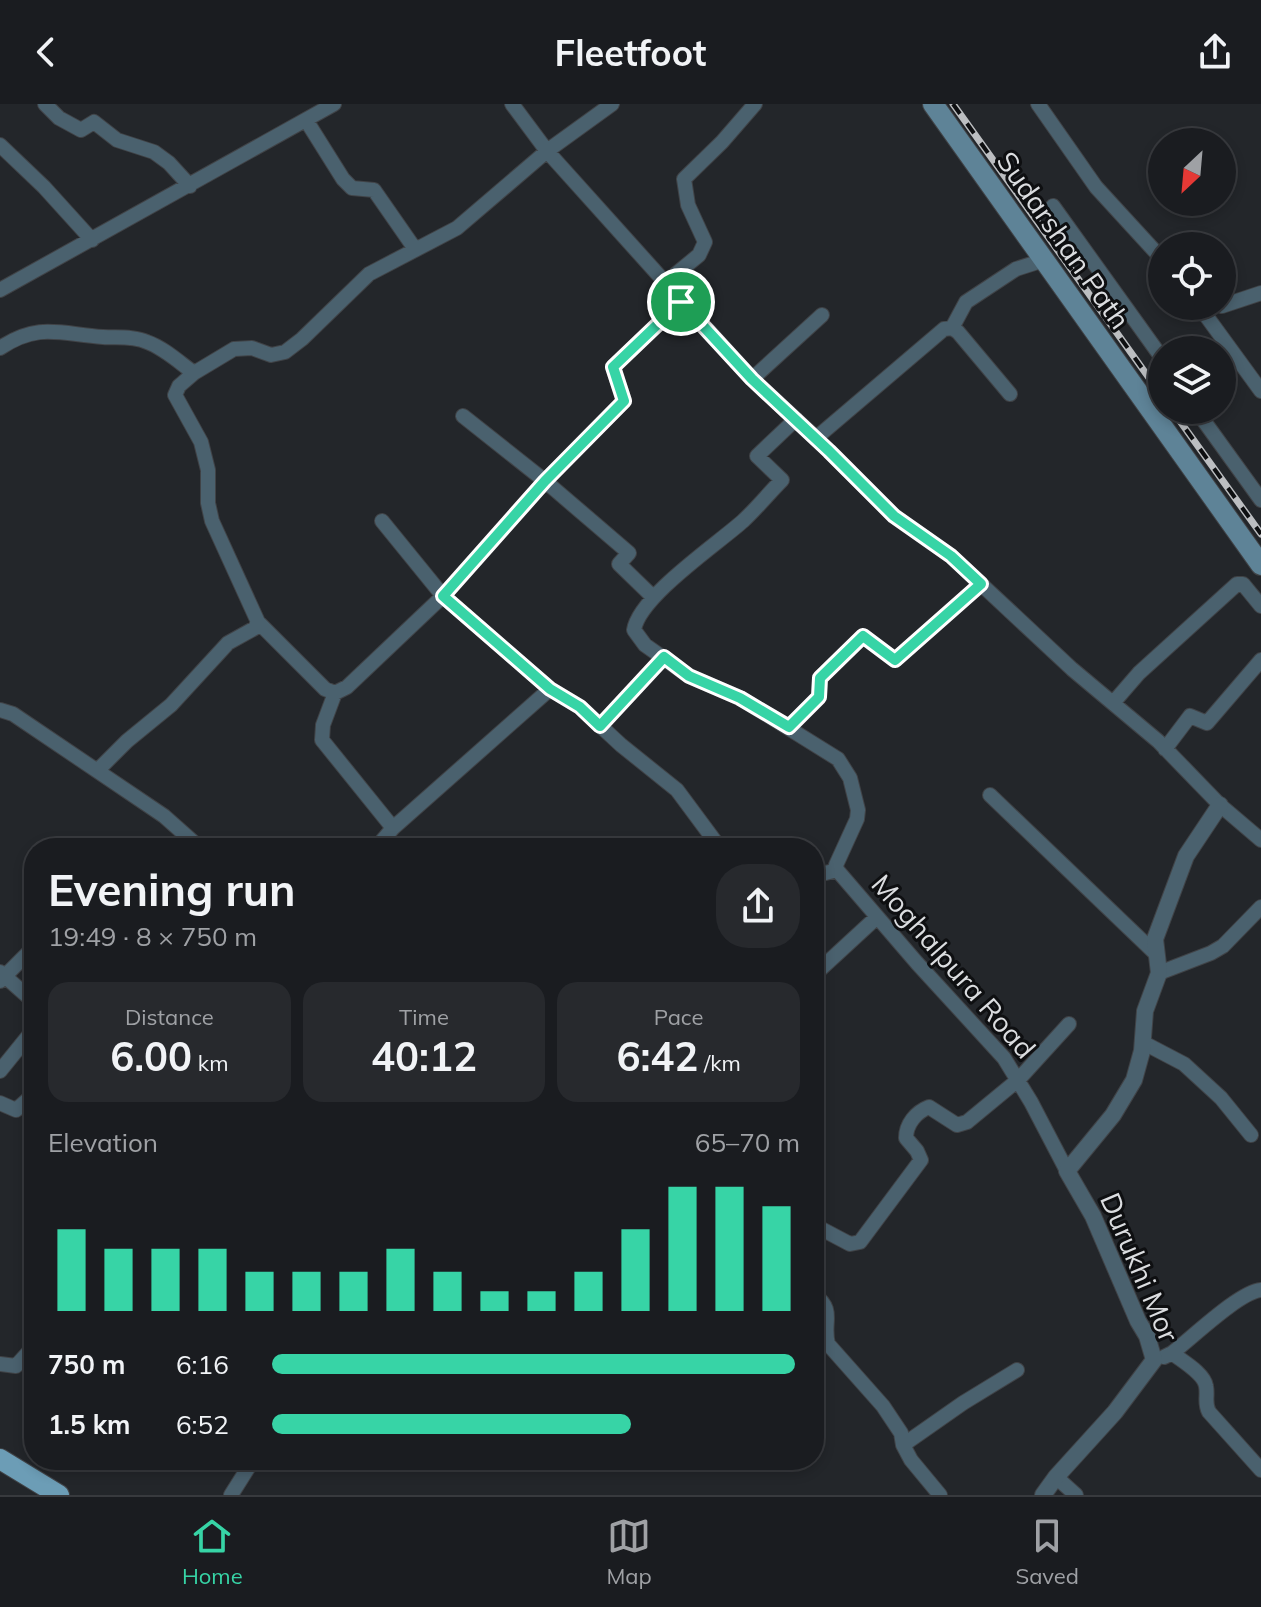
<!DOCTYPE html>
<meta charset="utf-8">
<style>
body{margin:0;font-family:Mulish,sans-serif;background:#27292d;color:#f1f3f6;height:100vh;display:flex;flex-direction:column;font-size:30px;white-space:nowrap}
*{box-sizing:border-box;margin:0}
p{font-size:26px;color:#9fa1a5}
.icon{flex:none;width:44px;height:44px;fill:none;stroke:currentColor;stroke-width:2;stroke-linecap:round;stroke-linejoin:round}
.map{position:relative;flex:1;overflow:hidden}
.drawer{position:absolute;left:24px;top:734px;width:800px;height:632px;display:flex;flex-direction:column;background:#1a1c20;border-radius:32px;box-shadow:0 4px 12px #0003,0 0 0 2px #383a3e}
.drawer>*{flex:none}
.needle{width:52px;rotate:206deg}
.controls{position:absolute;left:1148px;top:24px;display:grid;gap:16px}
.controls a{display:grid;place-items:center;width:88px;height:88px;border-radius:50%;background:#1a1c20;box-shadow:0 4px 12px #0003,0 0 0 2px #383a3e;font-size:40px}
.pin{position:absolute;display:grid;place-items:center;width:68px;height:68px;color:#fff;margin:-34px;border:4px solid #fff;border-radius:50%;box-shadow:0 2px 8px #0007}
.round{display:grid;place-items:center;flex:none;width:84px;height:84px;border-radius:32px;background:#27292d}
.headline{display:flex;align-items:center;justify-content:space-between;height:136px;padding:0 24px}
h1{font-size:44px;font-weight:700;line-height:60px}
.figures{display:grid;grid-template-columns:repeat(3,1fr);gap:12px;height:136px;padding:8px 24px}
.figures div{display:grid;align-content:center;border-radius:20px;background:#27292d;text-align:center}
.figures b{font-size:40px;font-weight:700}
.figures small{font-size:22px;font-weight:400}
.figures p{font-size:22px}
.chart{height:224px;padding:16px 24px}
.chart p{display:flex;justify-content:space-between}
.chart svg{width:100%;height:144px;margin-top:8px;stroke:#37d4a6;stroke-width:6}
ul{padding:0 24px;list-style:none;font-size:26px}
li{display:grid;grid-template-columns:128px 96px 1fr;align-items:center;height:60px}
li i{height:20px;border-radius:10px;background:#37d4a6}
header{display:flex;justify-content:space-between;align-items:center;height:104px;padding:0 24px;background:#1a1c20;font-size:36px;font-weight:700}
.tabs{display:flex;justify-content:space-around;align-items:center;height:112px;border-top:2px solid #383a3e;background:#1a1c20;font-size:22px;color:#9fa1a5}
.tabs a{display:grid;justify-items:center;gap:4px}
.tabs .active{color:#37d4a6}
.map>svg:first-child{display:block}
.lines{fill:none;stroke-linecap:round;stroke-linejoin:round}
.minor-casing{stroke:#404347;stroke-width:16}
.tertiary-casing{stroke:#404347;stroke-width:18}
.secondary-casing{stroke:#404347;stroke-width:22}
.primary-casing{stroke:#404347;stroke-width:22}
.minor{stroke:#4a616e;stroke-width:14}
.tertiary{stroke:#4a616e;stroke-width:16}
.secondary{stroke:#5e8397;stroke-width:20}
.primary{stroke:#6c9db6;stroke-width:20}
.rail-casing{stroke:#bcbec1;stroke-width:7}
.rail{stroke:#0e0f11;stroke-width:4;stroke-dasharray:12;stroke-linecap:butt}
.route-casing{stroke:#fff;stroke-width:16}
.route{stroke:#37d4a6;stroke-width:10}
.labels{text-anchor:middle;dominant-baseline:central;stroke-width:6;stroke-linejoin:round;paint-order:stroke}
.street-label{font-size:28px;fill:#dbdde0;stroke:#0e0f11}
</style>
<header><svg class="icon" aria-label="back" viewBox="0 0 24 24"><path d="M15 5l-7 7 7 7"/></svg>Fleetfoot<svg class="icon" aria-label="share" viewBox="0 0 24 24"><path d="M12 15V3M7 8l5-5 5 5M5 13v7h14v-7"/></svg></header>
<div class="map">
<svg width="1261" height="1391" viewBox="0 0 1261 1391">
<rect width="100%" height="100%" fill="#23262a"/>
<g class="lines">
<defs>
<path id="minor" d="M45 0 59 14 81 26 94 18 117 36 154 48 169 59 190 82
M512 0 547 47 752 275 816 334 894 412 951 452 1072 565 1158 637 1220 701 1261 736
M1038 0 1096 83 1162 155
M306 16 343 75 352 84 374 86 415 145
M0 41 44 83 92 136
M1053 102 1162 254
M665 179 699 151 705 138 688 101 684 75 722 38 755 0
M0 186 334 0
M1199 202 1261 287
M1222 202 1261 189
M952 224 966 198 1016 165 1044 156
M0 244C39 218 60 230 103 233 117 234 134 232 147 238 164 244 180 259 194 269L234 245 252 244 271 251 285 248 302 235 369 170 457 124 547 47 612 0
M752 275 822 211
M1196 306 1261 396
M463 312 545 377 629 449 619 460 653 493
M796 315 757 352 782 376C769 389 757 404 743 417 716 441 639 493 634 526L645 541 689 572 740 594 838 655 850 674 858 706 857 715 836 761 837 766 917 859 1004 954 1031 998 1067 1067
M816 334 944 225 952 224 958 228 1010 290
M382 417 443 492 545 377 624 297 613 263 681 198
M258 518 325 585 335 589 347 583 443 492 550 585 393 724 376 744
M550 585 580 603 621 641 677 686 720 744
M335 589 323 621 322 636 393 724
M1113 599 1139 569 1237 480H1243L1261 502
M0 606 13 610 164 712 200 744
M600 622 664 553
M789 623 819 593 820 574 863 532 895 556 981 480
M1165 645 1190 612 1207 619 1261 556
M98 666 127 637 171 601 228 539 255 524 258 518 212 417 208 399V366L201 338 175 291 179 282 194 269
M990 691 1156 850
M814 772 837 766
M0 868 34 898
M1159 869 1211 849 1223 842 1261 803
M814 871 877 813
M0 877 34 843
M1142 938 1184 960 1221 994 1251 1031
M0 967 34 925
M0 999 16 1006 34 990
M814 1121 850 1140 860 1138 921 1056 917 1047 906 1034C906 1020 916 1008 929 1003L957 1021 967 1018 1018 976 1069 920
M814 1190C836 1207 822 1218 828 1240L883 1302 901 1329 903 1341 911 1356 940 1391
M1172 1249C1182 1257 1204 1269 1206 1282 1208 1292 1204 1299 1209 1308L1261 1366
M1164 1253 1172 1249C1192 1234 1239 1188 1261 1186
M0 1260 16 1262 34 1242
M903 1341 963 1299 1017 1266
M1056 1373 1076 1391
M231 1391 253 1356"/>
<path id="tertiary" d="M1043 1391 1056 1373 1115 1308 1154 1256 1147 1232 1138 1217 1093 1112 1067 1067 1113 1011 1134 976 1142 947 1145 907 1159 869 1155 835 1186 752 1220 701"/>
<path id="secondary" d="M933 0 1261 461"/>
<path id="primary" d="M0 1355 59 1391"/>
</defs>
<use href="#minor" class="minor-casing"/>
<use href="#tertiary" class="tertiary-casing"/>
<use href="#secondary" class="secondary-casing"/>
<use href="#primary" class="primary-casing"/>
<use href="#minor" class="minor"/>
<use href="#tertiary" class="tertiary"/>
<use href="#secondary" class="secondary"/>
<use href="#primary" class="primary"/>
<defs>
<path id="rail" d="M953 0 1162 292
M1172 306 1261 430"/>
</defs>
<use href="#rail" class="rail-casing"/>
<use href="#rail" class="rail"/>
</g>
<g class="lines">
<defs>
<path id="route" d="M681 198 752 275 829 347 894 412 951 452 981 480 895 556 863 532 820 574 819 593 789 623 740 594 689 572 664 553 600 622 580 603 550 585 443 492 545 377 624 297 613 263Z"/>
</defs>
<use href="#route" class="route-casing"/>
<use href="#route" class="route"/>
</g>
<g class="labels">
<g class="street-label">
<text transform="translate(1064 136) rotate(55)">Sudarshan Path</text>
<text transform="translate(954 862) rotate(49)">Moghalpura Road</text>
<text transform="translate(1140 1163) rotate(67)">Durukhi Mor</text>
</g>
</g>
</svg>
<div class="controls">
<a><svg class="needle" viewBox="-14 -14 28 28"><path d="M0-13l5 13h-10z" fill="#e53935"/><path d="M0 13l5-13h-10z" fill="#9fa1a5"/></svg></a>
<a><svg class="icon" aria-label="locate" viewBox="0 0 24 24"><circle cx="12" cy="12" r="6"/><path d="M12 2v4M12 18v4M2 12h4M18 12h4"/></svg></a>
<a><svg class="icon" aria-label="layers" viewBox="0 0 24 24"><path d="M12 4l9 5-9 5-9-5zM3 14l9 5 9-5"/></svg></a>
</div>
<div class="pin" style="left:681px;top:198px;background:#1e9e55"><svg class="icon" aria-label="arrive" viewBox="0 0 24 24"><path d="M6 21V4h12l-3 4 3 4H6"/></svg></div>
<section class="drawer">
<div class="headline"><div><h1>Evening run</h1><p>19:49 · 8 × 750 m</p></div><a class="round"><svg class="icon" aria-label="share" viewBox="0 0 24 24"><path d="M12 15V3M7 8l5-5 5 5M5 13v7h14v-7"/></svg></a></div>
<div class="figures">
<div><p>Distance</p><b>6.00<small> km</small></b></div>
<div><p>Time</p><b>40:12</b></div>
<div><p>Pace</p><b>6:42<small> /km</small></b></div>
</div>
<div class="chart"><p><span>Elevation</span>65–70 m</p>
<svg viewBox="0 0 160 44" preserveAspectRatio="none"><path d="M5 44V19M15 44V25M25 44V25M35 44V25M45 44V32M55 44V32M65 44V32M75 44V25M85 44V32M95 44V38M105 44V38M115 44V32M125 44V19M135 44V6M145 44V6M155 44V12"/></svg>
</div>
<ul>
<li><b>750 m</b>6:16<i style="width:99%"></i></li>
<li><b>1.5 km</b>6:52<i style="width:68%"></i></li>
</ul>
</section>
</div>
<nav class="tabs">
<a class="active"><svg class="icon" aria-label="home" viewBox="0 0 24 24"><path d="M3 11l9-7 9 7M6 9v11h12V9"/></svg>Home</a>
<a><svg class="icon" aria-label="map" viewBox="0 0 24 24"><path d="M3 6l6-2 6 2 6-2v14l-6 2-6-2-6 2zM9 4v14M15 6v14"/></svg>Map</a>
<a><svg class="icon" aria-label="saved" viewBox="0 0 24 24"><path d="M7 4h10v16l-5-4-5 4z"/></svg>Saved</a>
</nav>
